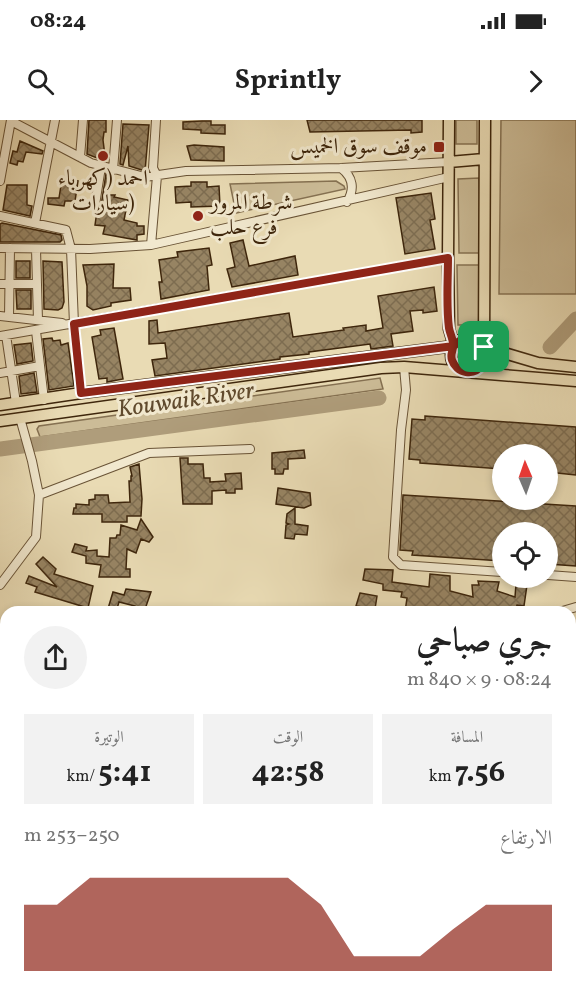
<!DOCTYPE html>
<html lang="ar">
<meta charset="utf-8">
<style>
body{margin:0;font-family:Vollkorn,Amiri,serif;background:#f2f2f2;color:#222;direction:rtl;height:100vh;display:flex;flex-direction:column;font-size:22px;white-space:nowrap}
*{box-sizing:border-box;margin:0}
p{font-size:20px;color:#767676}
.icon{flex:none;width:33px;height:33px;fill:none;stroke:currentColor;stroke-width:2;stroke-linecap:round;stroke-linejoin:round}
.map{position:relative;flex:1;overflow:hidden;direction:ltr}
.drawer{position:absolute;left:0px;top:486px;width:576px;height:386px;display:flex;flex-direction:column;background:#fff;border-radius:18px 18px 0 0;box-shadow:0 3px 9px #0003;direction:rtl}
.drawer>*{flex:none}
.needle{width:39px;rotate:358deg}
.fabs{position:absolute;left:492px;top:324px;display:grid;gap:12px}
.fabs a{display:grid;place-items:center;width:66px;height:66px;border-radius:50%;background:#fff;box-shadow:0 3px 9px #0003;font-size:30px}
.pin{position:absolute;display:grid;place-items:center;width:51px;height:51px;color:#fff;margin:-26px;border-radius:12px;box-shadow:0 3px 9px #0006}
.round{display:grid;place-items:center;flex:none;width:63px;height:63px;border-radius:32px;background:#f2f2f2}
.headline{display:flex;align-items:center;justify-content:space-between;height:102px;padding:0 24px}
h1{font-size:33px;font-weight:700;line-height:45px}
.metrics{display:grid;grid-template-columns:repeat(3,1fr);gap:9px;height:102px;padding:6px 24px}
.metrics div{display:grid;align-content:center;border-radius:0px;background:#f2f2f2;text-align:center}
.metrics b{font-size:30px;font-weight:700}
.metrics small{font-size:16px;font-weight:400}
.metrics p{font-size:16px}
.chart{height:168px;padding:12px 24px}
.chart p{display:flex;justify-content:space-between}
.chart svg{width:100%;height:108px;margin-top:6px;fill:#8f2418;opacity:.7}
.status{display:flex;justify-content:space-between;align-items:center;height:42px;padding:0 30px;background:#fff;direction:ltr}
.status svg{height:16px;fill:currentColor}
header{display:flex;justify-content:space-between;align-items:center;height:78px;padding:0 24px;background:#fff;font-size:27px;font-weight:700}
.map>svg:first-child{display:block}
.green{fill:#ccbc97;stroke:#857152;stroke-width:1.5}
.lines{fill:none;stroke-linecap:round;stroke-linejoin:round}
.river{stroke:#af9d7b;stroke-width:15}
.building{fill:url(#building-cross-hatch);stroke:#3e260c;stroke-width:1.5}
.minor-casing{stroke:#695336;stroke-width:10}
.major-casing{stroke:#3e260c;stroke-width:13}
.minor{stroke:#f1e8ce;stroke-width:8}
.major{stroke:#e9dbb4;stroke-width:10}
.route-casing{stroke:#fff;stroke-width:12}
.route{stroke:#8f2418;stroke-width:8}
.poi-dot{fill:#8f2418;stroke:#f1e8ce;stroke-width:2}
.labels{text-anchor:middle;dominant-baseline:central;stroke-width:6;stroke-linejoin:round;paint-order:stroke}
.poi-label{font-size:22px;fill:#3e260c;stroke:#f1e8ce;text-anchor:end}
.water-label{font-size:24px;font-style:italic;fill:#604a2d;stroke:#f1e8ce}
</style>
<div class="status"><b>08:24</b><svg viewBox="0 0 49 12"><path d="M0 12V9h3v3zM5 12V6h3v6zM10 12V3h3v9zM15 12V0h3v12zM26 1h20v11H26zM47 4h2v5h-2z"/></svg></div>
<header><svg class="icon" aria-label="forward" viewBox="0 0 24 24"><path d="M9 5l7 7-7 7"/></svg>Sprintly<svg class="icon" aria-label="search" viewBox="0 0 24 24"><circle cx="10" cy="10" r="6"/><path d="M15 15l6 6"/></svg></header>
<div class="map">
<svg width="576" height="871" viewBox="0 0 576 871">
<defs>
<pattern id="building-cross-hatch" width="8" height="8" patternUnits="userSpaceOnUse" patternTransform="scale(1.5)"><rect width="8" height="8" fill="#978463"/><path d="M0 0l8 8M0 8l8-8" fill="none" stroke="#7d6c50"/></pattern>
</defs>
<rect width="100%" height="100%" fill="#e9dbb4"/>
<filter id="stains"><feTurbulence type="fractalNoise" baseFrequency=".00333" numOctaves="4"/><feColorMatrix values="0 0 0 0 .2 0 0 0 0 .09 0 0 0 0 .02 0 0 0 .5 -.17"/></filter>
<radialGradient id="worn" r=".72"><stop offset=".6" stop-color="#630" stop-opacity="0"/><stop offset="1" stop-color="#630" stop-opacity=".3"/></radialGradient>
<path class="green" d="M456 0H477V24H456Z
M501 0H576V174H499Z
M479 58 481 133H459L458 59Z
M336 61 344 66 345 69 236 93 230 64Z
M457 145H479L480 205H458Z
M380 258 383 269 40 317 37 309 39 306Z"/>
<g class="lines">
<path class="river" d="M550 227 576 199
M0 329 379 278"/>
</g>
<path class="building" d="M89 0H106V12H104L103 20 105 36H97V38L87 34Z
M307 0H422V12L411 13V10L310 12Z
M202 1H211V5H225V14L201 13V10L183 9V2Z
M123 4 149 5 145 51 129 46 128 26 123 45 120 44Z
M20 21 43 31 42 34 26 32 23 42 18 41 17 45 10 43 13 31 17 32Z
M194 25 224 27V41L191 40 187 26Z
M106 54 110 56 108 75H115L114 77 128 80 124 100 137 103V106H144V114L137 115V120L103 114 105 106 95 105 97 91 101 86Z
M62 59 78 61 75 81H65L64 86 48 84V78H59Z
M191 62H207V67L219 66 220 86 191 87V82L176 83 175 67 191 66Z
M7 65H27V85L32 86 30 96 3 90Z
M431 73 435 99 430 100 435 129 405 134 396 78Z
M2 103 61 115 62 120 60 122H0V104Z
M243 120 249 146 295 136 298 155 232 167 227 149 235 147 230 123Z
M209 128 212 145 207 146 209 170 161 179 159 162H162L159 140 178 137 177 132Z
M16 141H30V158H16Z
M43 141 62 142 64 182 62 188 58 190 44 189Z
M114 144 113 168H130L131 180 111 183V186L93 190 87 186V166L83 145Z
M434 167 437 191 423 193V190L410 191 413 211 391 214 393 226 371 229 370 224 309 232V234L280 237V239L155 256 152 240 167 238 165 223 149 224V201L157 200 158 213 289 193 293 217 344 210 343 208 366 205V211L383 208 378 176Z
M16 170H31V189H17Z
M114 208 123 259 107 262V258L99 259 92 217 101 215 100 210Z
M52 218 53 221 60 220 61 225 68 223 74 266 49 270 43 219Z
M31 223 33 241 17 244 14 225Z
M34 253 37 272 21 274 19 256Z
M425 296 576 307V355L548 352V334H502V349L420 343V340L409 339 412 299 425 300Z
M304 330 305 338 288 339V349H284L283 354H275V349H272V333Z
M180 338H188V344H203L204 358H210V362L226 361 225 354 241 353 242 369H235V373H226V370L212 371V384H183Z
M139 344 142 379 141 396H127V402H102V394H73L74 388H76V384L89 385V380L95 379V375H108L109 383 130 382 129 361H131V356H132L130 347Z
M278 368 310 373 311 385 304 388 276 384Z
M403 375 576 386V446L548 444V412H502V441L412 435 413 431 400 430Z
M295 388V404L308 406 307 415 295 414 294 419 285 418 286 405 289 404 286 403 287 394Z
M141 399 153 417 149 422 141 419 136 433 127 429 126 449H130V457H99L101 445 86 443V436L72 432 75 424 87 427 86 431 97 430V436L109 437 110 418H116L117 415H120L121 405 137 410Z
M43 437 56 449 54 454 93 466 88 488 35 472 37 467 26 463 29 456 57 467 36 444Z
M365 449 393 450 392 462 429 467 430 454 450 456V471L473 477 472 465H479L478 461 499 462 497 471 515 477 516 464 527 465 524 486 517 485 515 492H405L407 478 401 477 402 472 383 470V464L363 460Z
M126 469 151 472 144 492H134L135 486 119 482 116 492H107L113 472 124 475Z
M360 473 377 476 375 489 356 486Z"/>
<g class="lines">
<defs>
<path id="minor" d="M11 1 91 43 145 57 186 51 341 48 449 42
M80 37 83 0
M341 48C353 57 355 69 347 82
M113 50 117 0
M0 61 11 0
M95 85 101 47
M0 96 66 110 71 129 74 204 81 273
M35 103 55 0
M151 125 157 56 153 48 156 0
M0 128 90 129 151 125 449 57
M36 129 38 200
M0 164H37
M0 196 62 203
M9 197 10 128
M36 211 44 280
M6 215 16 283
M0 216 448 138
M404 247 406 270 401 310 393 437 401 445 502 452
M0 253 40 246
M39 375 149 333 250 329
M548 455 576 457
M0 465 36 417 39 375 32 341 20 298
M559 492 576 487
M570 571 576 598
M570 619 576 614
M0 692H6
M0 740 6 739
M0 776H6
M0 810 6 809
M570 842 576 841
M0 848H6
M154 866V871
M473 866 475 871
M531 866V871
M355 871 363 866
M422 871 446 866"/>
<path id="major" d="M485 0 484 227 538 243 576 247
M449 42 484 39
M451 235a17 17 0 1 1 34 0a17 17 0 1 1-34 0Z
M0 285 81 273 454 226 449 209 448 138 449 0
M0 301 381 248 404 247 576 261"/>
</defs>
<use href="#minor" class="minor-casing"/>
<use href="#major" class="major-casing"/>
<use href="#minor" class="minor"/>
<use href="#major" class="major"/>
</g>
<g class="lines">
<defs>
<path id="route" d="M484 227C475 216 463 215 454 226L81 273 74 204 448 138C448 161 446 185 449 208 450 214 454 221 453 226 453 232 450 234 452 240 454 246 459 251 466 252 480 254 488 240 484 227"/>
</defs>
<use href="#route" class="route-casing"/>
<use href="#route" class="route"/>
</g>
<g class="poi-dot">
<rect x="433" y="21" width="12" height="12" rx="3"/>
<circle cx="103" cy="36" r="6"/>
<circle cx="198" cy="96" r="6"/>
</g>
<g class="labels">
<g class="poi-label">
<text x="427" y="27">موقف سوق الخميس</text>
<text x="103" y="59" text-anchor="middle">احمد (كهرباء<tspan x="103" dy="25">سيارات)</tspan></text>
<text x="210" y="83" text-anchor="start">شرطة المرور<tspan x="210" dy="25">فرع حلب</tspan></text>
</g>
<g class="water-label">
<text transform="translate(186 281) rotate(-8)">Kouwaik River</text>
</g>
</g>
<rect width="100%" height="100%" filter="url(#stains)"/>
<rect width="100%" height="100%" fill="url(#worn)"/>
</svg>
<div class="fabs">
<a><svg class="needle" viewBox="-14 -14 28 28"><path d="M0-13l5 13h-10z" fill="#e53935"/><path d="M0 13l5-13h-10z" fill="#767676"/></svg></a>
<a><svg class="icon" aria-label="locate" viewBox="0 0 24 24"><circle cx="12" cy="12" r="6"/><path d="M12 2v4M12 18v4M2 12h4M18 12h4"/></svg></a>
</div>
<div class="pin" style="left:484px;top:227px;background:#1e9e55"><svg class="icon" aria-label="arrive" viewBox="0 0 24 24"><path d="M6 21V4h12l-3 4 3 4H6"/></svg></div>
<section class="drawer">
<div class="headline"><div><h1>جري صباحي</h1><p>08:24 · 9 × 840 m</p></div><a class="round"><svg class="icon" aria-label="share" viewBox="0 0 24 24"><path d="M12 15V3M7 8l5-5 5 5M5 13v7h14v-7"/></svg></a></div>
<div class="metrics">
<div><p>المسافة</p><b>7.56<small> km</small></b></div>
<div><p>الوقت</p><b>42:58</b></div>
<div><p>الوتيرة</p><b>5:41<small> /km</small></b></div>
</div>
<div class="chart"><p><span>الارتفاع</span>250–253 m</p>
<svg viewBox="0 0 160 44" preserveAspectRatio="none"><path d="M0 44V17L10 17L20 6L30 6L40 6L50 6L60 6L70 6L80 6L90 17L100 38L110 38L120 38L130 27L140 17L150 17L160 17V44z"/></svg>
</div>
</section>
</div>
